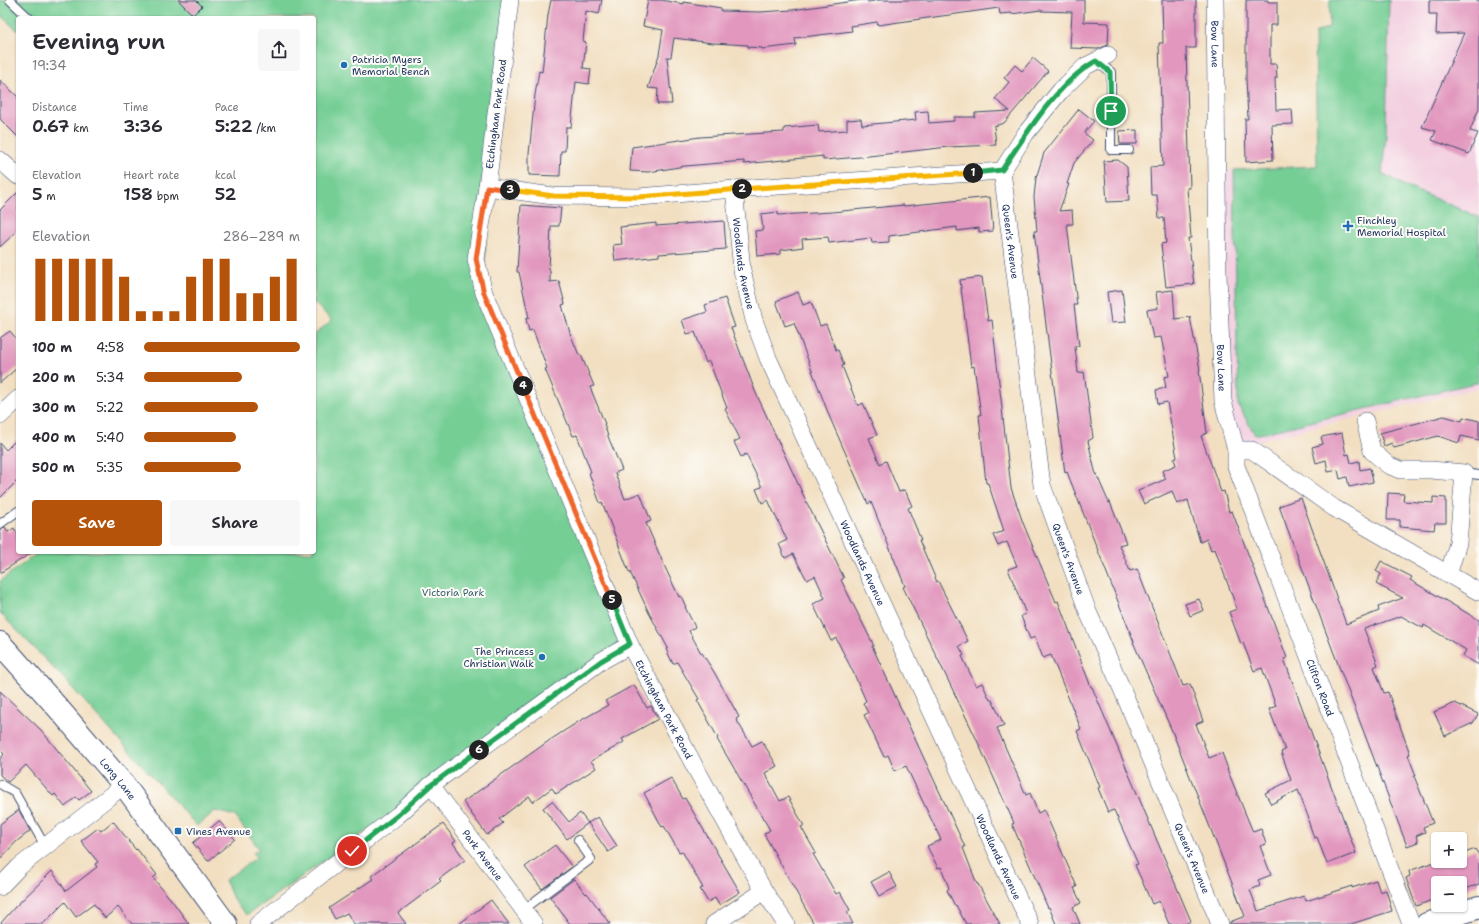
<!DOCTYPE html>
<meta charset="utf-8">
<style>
body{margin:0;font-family:"Shantell Sans",sans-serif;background:#f7f7f7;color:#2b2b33;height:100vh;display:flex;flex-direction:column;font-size:15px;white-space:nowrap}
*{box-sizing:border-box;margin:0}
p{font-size:13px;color:#7c7c81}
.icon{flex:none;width:22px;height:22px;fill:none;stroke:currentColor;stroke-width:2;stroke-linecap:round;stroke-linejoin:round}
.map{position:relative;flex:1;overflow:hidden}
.details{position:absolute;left:16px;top:16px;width:300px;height:538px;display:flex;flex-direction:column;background:#fff;border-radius:4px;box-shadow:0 1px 3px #0004}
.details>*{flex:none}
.tools{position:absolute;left:1431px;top:832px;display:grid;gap:8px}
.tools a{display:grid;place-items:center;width:36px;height:36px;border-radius:4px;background:#fff;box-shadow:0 1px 3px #0004;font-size:20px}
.pin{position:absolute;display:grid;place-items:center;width:34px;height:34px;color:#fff;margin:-17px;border:2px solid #fff;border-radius:50%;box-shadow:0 1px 4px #0007}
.km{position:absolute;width:20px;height:20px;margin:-10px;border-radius:50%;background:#222;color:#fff;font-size:11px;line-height:20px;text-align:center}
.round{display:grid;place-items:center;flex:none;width:42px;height:42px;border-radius:4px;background:#f7f7f7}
.head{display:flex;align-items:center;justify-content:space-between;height:68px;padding:0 16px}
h1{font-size:22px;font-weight:600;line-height:30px}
.figures{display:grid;grid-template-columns:repeat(3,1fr);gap:6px;height:68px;padding:4px 16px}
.figures div{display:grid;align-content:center}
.figures b{font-size:17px;font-weight:600}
.figures small{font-size:11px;font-weight:400}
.figures p{font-size:11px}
.chart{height:112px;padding:8px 16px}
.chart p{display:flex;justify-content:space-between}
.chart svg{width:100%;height:72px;margin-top:4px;stroke:#b45309;stroke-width:6}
.action{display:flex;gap:8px;margin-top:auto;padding:8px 16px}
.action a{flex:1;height:46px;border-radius:4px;background:#b45309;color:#fff;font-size:16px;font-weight:600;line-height:46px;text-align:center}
.action a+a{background:#f7f7f7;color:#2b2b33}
ul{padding:0 16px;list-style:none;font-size:13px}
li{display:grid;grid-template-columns:64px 48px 1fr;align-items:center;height:30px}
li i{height:10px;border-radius:5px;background:#b45309}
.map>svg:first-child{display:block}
.built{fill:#f3cfe0}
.green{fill:#74ce94;stroke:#487e79}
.building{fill:#e297be}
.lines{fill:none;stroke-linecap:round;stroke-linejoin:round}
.lane-casing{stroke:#3b496d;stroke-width:10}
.street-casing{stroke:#3b496d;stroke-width:18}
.secondary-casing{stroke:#3b496d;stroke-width:24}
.lane{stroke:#fff;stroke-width:8}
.street{stroke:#fff;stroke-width:17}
.secondary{stroke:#fff;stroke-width:22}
.split-1-casing{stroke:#fff;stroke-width:8}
.split-2-casing{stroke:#fff;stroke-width:8}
.split-3-casing{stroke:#fff;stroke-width:8}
.split-4-casing{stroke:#fff;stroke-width:8}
.split-5-casing{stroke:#fff;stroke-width:8}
.split-6-casing{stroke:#fff;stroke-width:8}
.split-7-casing{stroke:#fff;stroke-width:8}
.split-1{stroke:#22a559;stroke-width:5}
.split-2{stroke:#f5b400;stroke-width:5}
.split-3{stroke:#f5b400;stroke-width:5}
.split-4{stroke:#f0652b;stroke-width:5}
.split-5{stroke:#f0652b;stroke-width:5}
.split-6{stroke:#22a559;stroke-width:5}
.split-7{stroke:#22a559;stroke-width:5}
.poi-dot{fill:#1f6fb2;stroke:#fdfcf7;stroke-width:1.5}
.labels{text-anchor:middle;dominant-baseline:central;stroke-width:4;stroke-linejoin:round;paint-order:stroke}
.street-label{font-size:10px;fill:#1b2f5e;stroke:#fdfcf7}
.poi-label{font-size:10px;fill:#1b2f5e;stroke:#fdfcf7;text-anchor:start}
.park-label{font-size:10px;fill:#365f6e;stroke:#fdfcf7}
</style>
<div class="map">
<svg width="1479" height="924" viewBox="0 0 1479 924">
<rect width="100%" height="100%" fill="#fdfcf7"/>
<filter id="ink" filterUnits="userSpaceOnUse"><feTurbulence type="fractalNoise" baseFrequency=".025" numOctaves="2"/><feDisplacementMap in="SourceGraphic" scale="8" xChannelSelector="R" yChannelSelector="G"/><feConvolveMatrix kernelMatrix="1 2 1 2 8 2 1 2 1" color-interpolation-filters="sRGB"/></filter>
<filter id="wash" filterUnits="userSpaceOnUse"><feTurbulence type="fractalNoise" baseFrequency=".012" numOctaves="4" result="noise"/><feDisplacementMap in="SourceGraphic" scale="16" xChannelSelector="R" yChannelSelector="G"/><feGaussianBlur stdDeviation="0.9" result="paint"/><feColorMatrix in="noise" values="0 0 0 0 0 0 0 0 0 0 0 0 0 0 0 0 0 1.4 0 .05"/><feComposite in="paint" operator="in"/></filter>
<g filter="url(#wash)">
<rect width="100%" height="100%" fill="#f2dfc1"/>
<path class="built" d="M1330 0H1479V388L1236 446 1223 401 1216 171 1317 166 1316 33 1329 27Z"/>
<path class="green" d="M0 0H509L487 184 484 293 631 645 247 915 234 901 225 880 257 857 253 853 259 849 235 816 215 811 197 826 66 681 0 613V581L39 552H314V335L332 320 314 303V18H18V31L0 15Z
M1330 0H1389L1386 135 1382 173 1405 186 1479 217V382L1255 435 1238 405 1234 170 1317 166 1315 33 1329 27Z"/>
<g id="blocks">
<path class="building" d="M178 0H196L202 6 193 15Z
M551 0H602L599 14 586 11 583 41 586 42 583 68 591 69 589 84 576 82 571 127H566L565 151H561L560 176 529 175V154L535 95 539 71 542 72 548 15Z
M648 0H661L683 4V2L721 8V11L760 12 792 10 861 0H867L868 2 880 0H1084V22L1109 23 1108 45 1098 49 1070 48 1072 12 1041 11V10L1011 14V13L1000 14 999 8 878 25 877 22 851 26 852 31 795 38 796 45 762 49V48L748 47V45L713 43 674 38 671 57H667L672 104H657L658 89 648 88 659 55 663 30 643 26Z
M1162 0H1196V48H1186L1190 188H1187L1191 238H1188L1194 284 1166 287 1161 244 1166 243 1164 218H1159L1157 195H1151L1150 167 1163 166 1159 43H1163Z
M1246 0H1268V2H1277V25H1270V64H1276L1277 78H1275L1276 110 1292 109 1293 124 1272 125 1273 160 1246 162 1245 119H1248L1246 78Z
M1429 0H1479V108L1470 131 1478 133 1469 154 1432 140 1436 131 1422 127 1464 33 1436 34 1437 14H1429Z
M1033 58 1048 71 1004 123 994 126 996 145 948 147 860 157 823 160V156L744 164V161L685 166 649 172 630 171 632 147 700 137 784 132V128L818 125 819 132 847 130V120L861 119 862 125 916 120 915 112 928 111 929 123 954 121V117H975V113L1010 111 995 99 1009 82 1004 78 1015 65 1022 71Z
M0 80 18 97V137L0 119Z
M1079 109 1094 121 1084 133 1093 140 1074 163 1067 184H1069L1059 211 1072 210 1073 224H1067L1077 305H1074L1079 346H1075L1078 373 1084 372 1093 438 1088 441 1095 471 1109 503 1110 502 1126 543 1119 545 1130 571 1137 569 1183 686 1190 684 1203 721 1196 724 1209 758 1222 753 1228 769H1227L1253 832 1261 829 1266 844 1260 846 1271 875 1258 880 1260 886 1250 890 1258 911 1304 896 1306 901 1352 886V888L1376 880 1380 892 1386 890 1392 911 1351 924H1230V922L1245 916 1172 731 1133 642H1134L1067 472 1065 473 1034 231H1037L1034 197 1036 178 1044 153Z
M1137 130V144H1120L1119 131Z
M1118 160 1127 167 1129 201 1107 202 1104 161Z
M18 192V230L0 247V210Z
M990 197 993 231 979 232V228L957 231V227L889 236V242L872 243 871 238 829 243 828 237 802 239 803 247 781 250V254L757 256 755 231 763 230 761 214 778 212V215L832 212 904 205V206Z
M521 205 561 208 559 226H551L549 270H550V282L559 281 565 304 562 305 570 333 579 355H581L594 386 590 387 605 424H604L609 439 622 470 615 473 625 499 640 493 651 521 646 523 663 563 679 597 681 596 686 607H685L695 627 689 631 701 653H702L714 672 739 717 736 719 752 746 762 741 777 766 765 773 780 801 788 797 804 826 801 827 816 853 813 854 836 894 840 892 850 910 847 912 853 924H814L764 834 770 830 717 739 718 738 697 700 699 699 677 662 673 664 666 649 668 648 649 613 630 572H629L602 502 600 503 589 473 591 472 577 435 573 436 545 369 547 368 533 330 529 331 526 319 529 318 519 272H517Z
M724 221 726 249 659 254V256L615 261 613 245 622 244 620 227 656 223V226Z
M982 277 988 321 992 320 1011 488 1023 523 1056 602 1058 601 1091 687H1092L1191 921 1185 924H1169L1159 901 1152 904 1135 865 1138 864 1114 810 1108 812 1098 788 1100 787 1077 731 1081 729 1051 655 1043 658 1035 637 1030 639 1021 616 1026 614 1008 569 1017 566 1007 542 998 546 993 535 1004 531 988 483H986L979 415H981L974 366 971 367 960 280Z
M1122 290 1126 322 1111 323 1107 292Z
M1173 290 1175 319 1190 317 1200 370H1199L1207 433 1201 436 1221 492 1224 491 1229 512 1232 511 1287 658 1284 659 1356 853 1327 864 1317 837 1314 838 1308 820 1309 819 1298 790 1271 804 1265 793 1291 780 1281 752 1285 750 1269 709 1276 706 1262 668 1254 671 1243 643 1241 644 1229 612 1237 609 1215 549 1211 550 1207 539 1200 542 1188 500 1177 504 1172 491 1144 504 1138 491 1166 479 1162 471 1176 465 1174 459 1177 458 1167 402 1158 404 1156 390 1166 388 1164 377 1169 376 1161 337 1153 338 1147 310 1158 308 1156 292Z
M798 292 803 305 811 302 820 326 826 324 836 350H838L844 365 842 366 858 406 863 403 877 435 869 438 880 464 886 461 899 492 905 490 912 506 908 508 921 540H919L937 582 938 581 968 641 959 646 964 655 962 656 976 686 982 683 990 700H992L1004 725 997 728 1026 795 1030 793 1038 813 1044 810 1077 887 1074 888 1081 903 1073 907 1080 924H1056L1049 907 1048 908 1012 824 1014 823 976 738 903 587 905 586 871 502 868 504 830 418 794 323 785 326 776 301Z
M725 298 735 327 731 328 755 391 806 501 844 578 841 580 874 646H872L965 847 963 848 977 884H978L1000 924H966L956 905 955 906 947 890 949 888 941 867 938 868 927 846 941 840 906 766 895 771 888 755 884 757 864 715 868 713 863 703 866 701 854 674 836 638 831 641 813 604 825 598 815 576 807 580 793 554 785 558 779 544 787 540 768 500 762 503 756 489 762 487 746 454 741 457 734 442 740 439 725 409 727 408 709 361 706 363 695 332 687 334 682 320 707 312 705 305Z
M10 331 18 341V367L0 383V338Z
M1444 416 1462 421 1463 417 1479 421V440L1461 436 1459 443 1438 436 1394 448 1392 443 1384 446 1380 433Z
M1342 433 1346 455 1349 454 1351 463 1359 461 1360 470 1370 468 1373 482 1349 487 1347 477 1340 479 1338 470 1328 472 1326 460 1316 463 1312 447 1323 444 1321 437Z
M18 438V480L0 498V443L6 450Z
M1388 493 1404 494 1403 501 1433 503V497L1446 498V523H1435L1434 530 1400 527V520H1387Z
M1301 498 1346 624 1379 611 1378 607 1403 598 1376 584 1381 574 1376 571 1381 561 1412 577 1410 580 1479 620V665L1463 656 1466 650 1424 625 1423 628 1401 616 1364 629 1378 665 1374 667 1384 693 1388 692 1410 754 1408 755 1416 776H1414L1433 823 1423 827 1425 832 1416 836 1418 842 1407 846 1324 627 1279 506Z
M5 527 8 532 14 528 18 535V552H33L0 573V529Z
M1199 599 1204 610 1190 616 1185 604Z
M634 685 647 708 651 706 658 719 622 739 624 742 591 761 596 768 556 794 552 788 533 802 529 796 499 819 503 823 487 835 463 802 550 740 578 722 608 705 605 701Z
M0 691 41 730 91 791 79 800 76 797 65 807 55 794 53 796 26 765 8 782 0 775V759L4 754 0 750Z
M1455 703 1478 714 1473 723 1445 736 1434 712Z
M671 778 683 799 685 798 740 892 719 905 715 898 708 902 700 889 703 888 682 851 679 852 664 826 662 827 644 793Z
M552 801 569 822 580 813 588 823 567 839 543 808Z
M19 810 30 831 16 842 0 859V824Z
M598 817 617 846 608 852 588 823Z
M113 821 136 850 137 849 157 875 153 878 173 902 189 924H132L118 907 105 918 94 904 76 917 65 902 43 924H0L14 908 52 871 66 891 97 867 95 864 98 862 81 841 98 828 101 831Z
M219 821 235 839 208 861 193 843Z
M443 824 456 841 453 843 465 860 439 879 441 881 398 913 406 924H354L347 913 335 919 329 908 373 879 371 876Z
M555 845 572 867 542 889 525 867Z
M1475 849 1479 855V884L1460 891V883H1438V898L1416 906 1406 878 1410 876 1409 871 1437 861H1460V855Z
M889 872 897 887 879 896 871 882Z
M574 879 586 894 587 893 610 924H570L550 897Z
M491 900 509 924H459Z"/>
</g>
</g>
<g filter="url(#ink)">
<use href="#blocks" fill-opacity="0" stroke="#3b496d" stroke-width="1"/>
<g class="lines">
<defs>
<path id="lane" d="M10 0 29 18
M1096 61 1111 72V150H1129
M1464 473 1479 475
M0 524 18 511
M0 784 15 793 45 846
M523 910 591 859 578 840"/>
<g id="street">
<path id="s1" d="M510 0 487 187 476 259 484 293 630 645 695 767 764 891 786 924"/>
<path id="s2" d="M1215 0 1218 274 1223 401 1236 450H1252L1334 508 1479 592"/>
<path d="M0 160 18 176"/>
<path id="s3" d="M1002 171 1042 485 1088 612 1122 689 1220 924"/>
<path d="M487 187 553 196 639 197 734 189 1002 171 1026 133 1061 90 1086 66 1108 55"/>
<path id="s4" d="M734 189 742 270 754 320 768 358 1030 924"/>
<path d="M0 416 18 399"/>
<path d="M1365 421 1372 451 1388 465 1400 470H1431L1464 473 1458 543 1448 575"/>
<path id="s5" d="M1236 450V466L1411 924"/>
<path id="s6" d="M431 785 534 924"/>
<path d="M0 887 19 867 124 785"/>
<path d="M258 924 398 815 431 785 601 661 630 645"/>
<path d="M714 924 764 891"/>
</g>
<g id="secondary">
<path id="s7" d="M0 643 58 708 124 785 226 924"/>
<path d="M1427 924 1479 907"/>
</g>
</defs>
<use href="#lane" class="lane-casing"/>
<use href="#street" class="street-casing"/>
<use href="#secondary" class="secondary-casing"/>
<use href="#lane" class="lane"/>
<use href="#street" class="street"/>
<use href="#secondary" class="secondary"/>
</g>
</g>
<g class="lines" filter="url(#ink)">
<defs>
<path id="split-1" d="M973 173 1002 170C1025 135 1059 81 1096 61L1110 72 1111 111"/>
<path id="split-2" d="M742 189 973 173"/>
<path id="split-3" d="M510 190 554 196 639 197 742 189"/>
<path id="split-4" d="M510 190 487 187 476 259 484 293 523 386"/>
<path id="split-5" d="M523 386 612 600"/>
<path id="split-6" d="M479 750 601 661 630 644 612 600"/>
<path id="split-7" d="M352 851 398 815 431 785 479 750"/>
</defs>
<use href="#split-1" class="split-1-casing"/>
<use href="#split-2" class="split-2-casing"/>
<use href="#split-3" class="split-3-casing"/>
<use href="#split-4" class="split-4-casing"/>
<use href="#split-5" class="split-5-casing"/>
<use href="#split-6" class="split-6-casing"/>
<use href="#split-7" class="split-7-casing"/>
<use href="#split-1" class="split-1"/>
<use href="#split-2" class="split-2"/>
<use href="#split-3" class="split-3"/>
<use href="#split-4" class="split-4"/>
<use href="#split-5" class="split-5"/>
<use href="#split-6" class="split-6"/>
<use href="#split-7" class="split-7"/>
</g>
<g class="poi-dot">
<circle cx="344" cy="65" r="4"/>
<path d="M1346 220h4v4h4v4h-4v4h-4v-4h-4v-4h4z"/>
<circle cx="542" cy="657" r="4"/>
<rect x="174" y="827" width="8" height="8" rx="2"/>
</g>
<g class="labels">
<g class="street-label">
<text stroke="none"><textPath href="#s2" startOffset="44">Bow Lane</textPath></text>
<text transform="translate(496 114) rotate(-83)">Etchingham Park Road</text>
<text stroke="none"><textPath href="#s3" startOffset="71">Queen's Avenue</textPath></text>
<text stroke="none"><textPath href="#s4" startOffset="75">Woodlands Avenue</textPath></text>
<text stroke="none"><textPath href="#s2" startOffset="368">Bow Lane</textPath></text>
<text stroke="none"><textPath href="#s3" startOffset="395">Queen's Avenue</textPath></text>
<text stroke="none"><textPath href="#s4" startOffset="399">Woodlands Avenue</textPath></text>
<text stroke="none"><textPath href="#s5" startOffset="253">Clifton Road</textPath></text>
<text stroke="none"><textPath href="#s1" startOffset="750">Etchingham Park Road</textPath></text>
<text stroke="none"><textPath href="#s7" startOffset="180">Long Lane</textPath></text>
<text stroke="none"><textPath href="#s6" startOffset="87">Park Avenue</textPath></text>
<text stroke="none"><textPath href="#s4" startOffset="723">Woodlands Avenue</textPath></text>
<text stroke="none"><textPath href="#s3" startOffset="719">Queen's Avenue</textPath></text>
</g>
<g class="poi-label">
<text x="352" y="59">Patricia Myers<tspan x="352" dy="12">Memorial Bench</tspan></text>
<text x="1357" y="220">Finchley<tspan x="1357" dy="12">Memorial Hospital</tspan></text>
<text x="534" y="651" text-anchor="end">The Princess<tspan x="534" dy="12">Christian Walk</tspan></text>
<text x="186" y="831">Vines Avenue</text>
</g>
<g class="park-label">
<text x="453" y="592">Victoria Park</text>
</g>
</g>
</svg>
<div class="tools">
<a>+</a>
<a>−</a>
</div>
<div class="pin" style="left:1111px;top:111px;background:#1e9e55"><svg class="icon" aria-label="arrive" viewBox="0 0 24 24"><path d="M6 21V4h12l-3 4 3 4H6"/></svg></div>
<div class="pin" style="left:352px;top:851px;background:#d93025"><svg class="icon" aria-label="check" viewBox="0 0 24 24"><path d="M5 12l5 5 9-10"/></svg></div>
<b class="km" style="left:973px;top:173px">1</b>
<b class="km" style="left:742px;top:189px">2</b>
<b class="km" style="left:510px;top:190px">3</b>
<b class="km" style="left:523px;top:386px">4</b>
<b class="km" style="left:612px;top:600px">5</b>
<b class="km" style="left:479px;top:750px">6</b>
<section class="details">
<div class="head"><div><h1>Evening run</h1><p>19:34</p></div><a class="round"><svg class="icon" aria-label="share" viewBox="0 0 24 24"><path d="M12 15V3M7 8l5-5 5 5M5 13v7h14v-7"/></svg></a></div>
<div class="figures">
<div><p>Distance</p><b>0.67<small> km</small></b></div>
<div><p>Time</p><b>3:36</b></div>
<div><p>Pace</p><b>5:22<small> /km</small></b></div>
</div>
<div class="figures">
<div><p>Elevation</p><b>5<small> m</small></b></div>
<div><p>Heart rate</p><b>158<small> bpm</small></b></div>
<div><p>kcal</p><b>52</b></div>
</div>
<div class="chart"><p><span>Elevation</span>286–289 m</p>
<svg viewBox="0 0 160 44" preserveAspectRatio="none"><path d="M5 44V6M15 44V6M25 44V6M35 44V6M45 44V6M55 44V17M65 44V38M75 44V38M85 44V38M95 44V17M105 44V6M115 44V6M125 44V27M135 44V27M145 44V17M155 44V6"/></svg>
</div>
<ul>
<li><b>100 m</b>4:58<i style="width:100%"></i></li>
<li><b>200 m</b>5:34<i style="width:63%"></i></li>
<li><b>300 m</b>5:22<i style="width:73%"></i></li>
<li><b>400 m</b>5:40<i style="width:59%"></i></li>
<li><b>500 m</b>5:35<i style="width:62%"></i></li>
</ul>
<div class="action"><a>Save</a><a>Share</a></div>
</section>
</div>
